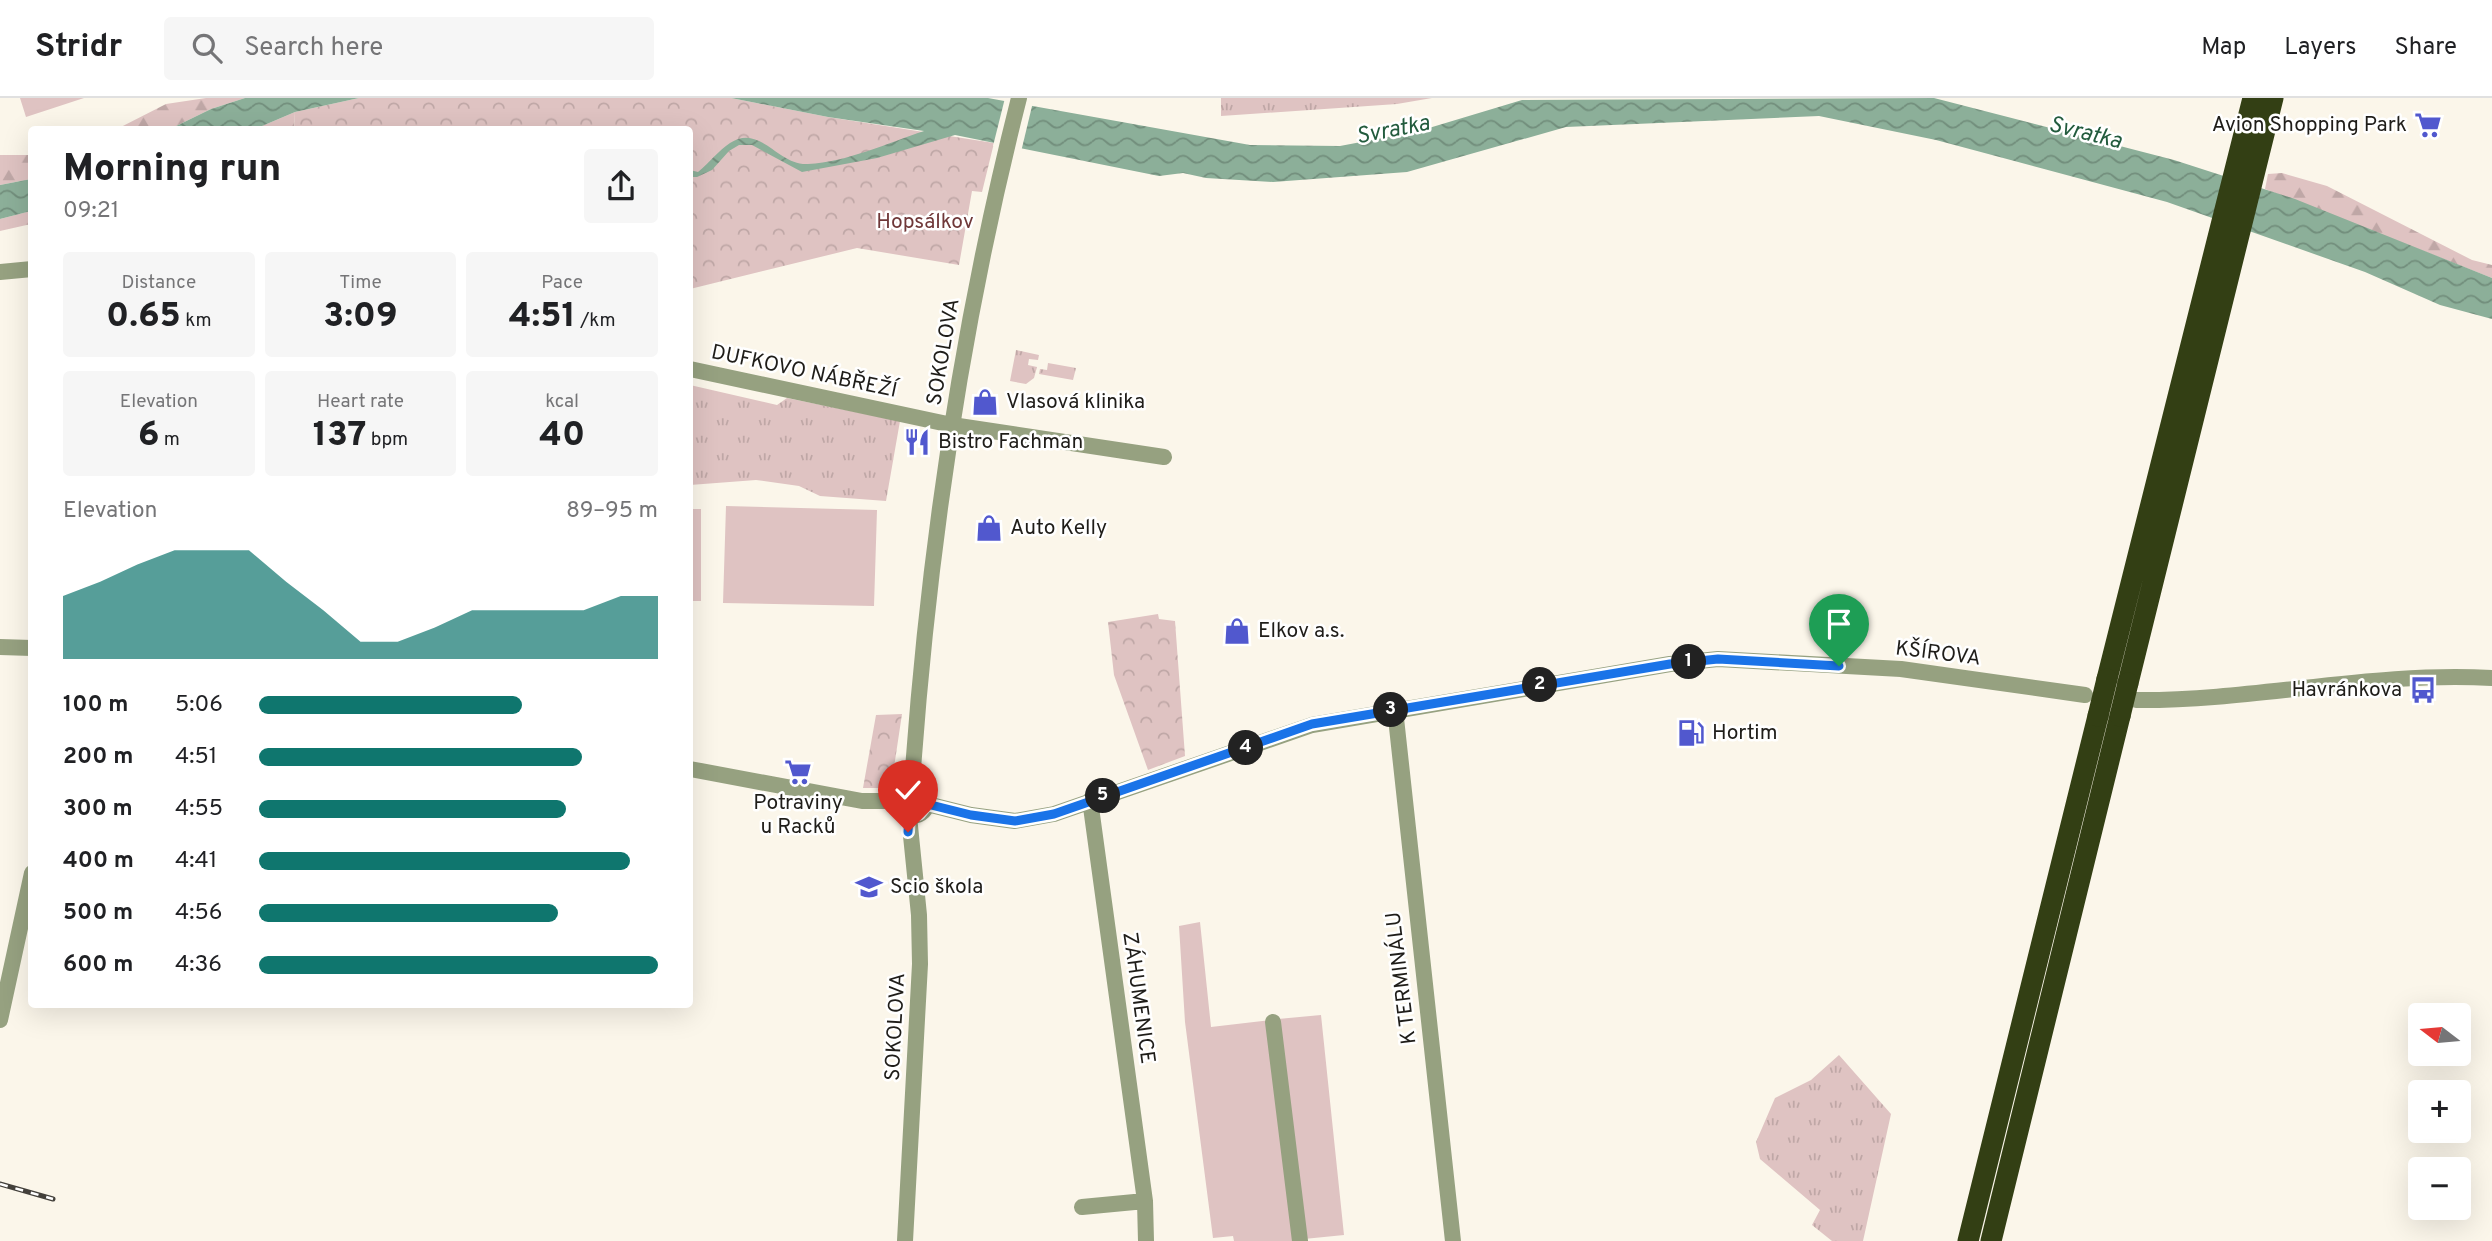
<!DOCTYPE html>
<meta charset="utf-8">
<style>
body{margin:0;font-family:Overpass,sans-serif;background:#f6f6f6;color:#202124;height:100vh;display:flex;flex-direction:column;font-size:26px;white-space:nowrap}
*{box-sizing:border-box;margin:0}
p{font-size:23px;color:#757577}
.icon{flex:none;width:38px;height:38px;fill:none;stroke:currentColor;stroke-width:2;stroke-linecap:round;stroke-linejoin:round}
.map{position:relative;flex:1;overflow:hidden}
.details{position:absolute;left:28px;top:28px;width:665px;height:882px;display:flex;flex-direction:column;background:#fff;border-radius:7px;box-shadow:0 7px 28px #0002}
.details>*{flex:none}
.needle{width:46px;rotate:286deg}
.tools{position:absolute;left:2408px;top:905px;display:grid;gap:14px}
.tools a{display:grid;place-items:center;width:63px;height:63px;border-radius:7px;background:#fff;box-shadow:0 7px 28px #0002;font-size:35px}
.pin{position:absolute;display:grid;place-items:center;width:60px;height:60px;color:#fff;margin:-72px -30px;border-radius:50% 50% 50% 0;rotate:-45deg;box-shadow:0 0 7px #0007}
.pin .icon{rotate:45deg}
.km{position:absolute;width:35px;height:35px;margin:-18px;border-radius:50%;background:#222;color:#fff;font-size:19px;line-height:35px;text-align:center}
.round{display:grid;place-items:center;flex:none;width:74px;height:74px;border-radius:7px;background:#f6f6f6}
.overview{display:flex;align-items:center;justify-content:space-between;height:119px;padding:0 35px}
h1{font-size:38px;font-weight:800;line-height:52px}
.stats{display:grid;grid-template-columns:repeat(3,1fr);gap:10px;height:119px;padding:7px 35px}
.stats div{display:grid;align-content:center;border-radius:7px;background:#f6f6f6;text-align:center}
.stats b{font-size:35px;font-weight:800}
.stats small{font-size:19px;font-weight:400}
.stats p{font-size:19px}
.chart{height:196px;padding:14px 35px}
.chart p{display:flex;justify-content:space-between}
.chart svg{width:100%;height:126px;margin-top:7px;fill:#0f766e;opacity:.7}
ul{padding:0 35px;list-style:none;font-size:23px}
li{display:grid;grid-template-columns:112px 84px 1fr;align-items:center;height:52px}
li i{height:18px;border-radius:9px;background:#0f766e}
header{display:flex;align-items:center;gap:42px;box-sizing:border-box;height:98px;padding:0 35px;background:#fff;border-bottom:2px solid #e0e0e0}
header strong{font-size:33px}
nav{display:flex;gap:38px;margin-inline-start:auto;font-size:24px}
.search{width:490px;height:63px;background:#f6f6f6;display:flex;align-items:center;gap:18px;box-sizing:border-box;padding:0 24px;border-radius:7px;color:#757577;font-size:26px}
.map>svg:first-child{display:block}
.grass{fill:url(#grass-tufts)}
.forest{fill:url(#forest-firs)}
.park{fill:url(#park-crowns)}
.garden{fill:#dfc3c2}
.water{fill:url(#water-waves)}
.pier{fill:#fbf6ea}
.lines{fill:none;stroke-linecap:round;stroke-linejoin:round}
.minor{stroke:#96a180;stroke-width:16}
.highway{stroke:#333f14;stroke-width:21}
.rail-casing{stroke:#43403b;stroke-width:5}
.rail{stroke:#fff;stroke-width:2.5;stroke-dasharray:8;stroke-linecap:butt}
.highway-bridge{stroke:#333f14;stroke-width:21}
.route-casing{stroke:#fff;stroke-width:14}
.route{stroke:#1a73e8;stroke-width:9}
.labels{text-anchor:middle;dominant-baseline:central;stroke-width:5;stroke-linejoin:round;paint-order:stroke}
.poi-label{font-size:21px;fill:#1f1d19;stroke:#fff;text-anchor:start}
.park-label{font-size:21px;fill:#6f3738;stroke:#fff}
.street-label{font-size:21px;fill:#1f1d19;stroke:#fff}
.water-label{font-size:23px;font-style:italic;fill:#225b3d;stroke:#fff}
</style>
<header>
<strong>Stridr</strong>
<div class="search"><svg class="icon" aria-label="search" viewBox="0 0 24 24"><circle cx="10" cy="10" r="6"/><path d="M15 15l6 6"/></svg>Search here</div>
<nav><a>Map</a><a>Layers</a><a>Share</a></nav>
</header>
<div class="map">
<svg width="2492" height="1143" viewBox="0 0 2492 1143">
<defs>
<pattern id="grass-tufts" width="24" height="20" patternUnits="userSpaceOnUse" patternTransform="scale(1.75)"><rect width="24" height="20" fill="#dfc3c2"/><path d="M3 7l-1-3M5 7V3M7 7l1-3M15 17l-1-3M17 17v-4M19 17l1-3" fill="none" stroke="#bfa7a6"/></pattern>
<pattern id="forest-firs" width="22" height="20" patternUnits="userSpaceOnUse" patternTransform="scale(1.75)"><rect width="22" height="20" fill="#dfc3c2"/><path d="M5 1l3.5 6h-7zM16 11l3.5 6h-7z" fill="#bfa7a6"/></pattern>
<pattern id="park-crowns" width="20" height="18" patternUnits="userSpaceOnUse" patternTransform="scale(1.75)"><rect width="20" height="18" fill="#dfc3c2"/><path d="M2 6a3 3 0 1 1 6 0M12 15a3 3 0 1 1 6 0" fill="none" stroke="#bfa7a6"/></pattern>
<pattern id="water-waves" width="16" height="10" patternUnits="userSpaceOnUse" patternTransform="scale(1.75)"><rect width="16" height="10" fill="#8caf99"/><path d="M0 5q4-4 8 0t8 0" fill="none" stroke="#728e7c"/></pattern>
</defs>
<rect width="100%" height="100%" fill="#fbf6ea"/>
<path class="grass" d="M1221 0H1432L1397 6 1221 18Z
M1016 252 1039 257 1038 262 1029 261 1028 267 1037 269 1034 280 1026 286 1010 283Z
M1048 265 1076 270 1073 282 1039 276 1040 271 1047 272Z
M690 287 777 307 787 300 900 323 886 403 820 398 799 388 756 382 690 387Z
M1839 957 1891 1016 1863 1143H1832L1812 1127 1820 1112 1760 1061 1756 1044 1775 1000 1811 982Z"/>
<path class="forest" d="M206 0H245L211 11 170 31 115 32 166 6Z
M295 14 294 31H255Z
M0 57H31V81L0 87Z
M2282 75 2327 88 2472 162 2492 167V180L2265 91 2268 76Z
M31 113V126L0 133V121Z"/>
<path class="park" d="M359 0H731L828 19 994 45 982 94 972 93 959 167 857 150 690 191V32H294L295 14Z
M1158 516 1159 521 1175 523 1185 658 1148 672 1114 577 1108 524Z
M902 616 893 676 881 690H863L876 617Z"/>
<path class="garden" d="M20 0H84L26 19Z
M726 408 877 412 874 508 723 505Z
M690 411H701V503H690Z
M1200 824 1211 929 1271 922 1294 1143H1234L1233 1138 1213 1140 1185 924 1179 828Z
M1321 917 1344 1137 1304 1141 1278 921Z"/>
<path class="water" d="M245 0H359L295 14 255 31H170L211 11Z
M731 0H988L1250 47 1340 48 1419 33 1522 2 1934 0 2174 62 2295 101 2492 180V221L2440 207 2365 174 2167 104 1936 42 1819 18 1566 29 1407 74 1273 84 1206 80 1183 75 1159 78 955 37 877 60 802 74 752 47H739L729 53 712 72 697 79H690V72L698 74C709 65 719 52 730 45 760 25 778 68 808 66 847 64 888 45 924 33L828 19Z
M31 81V113L0 121V87Z"/>
<path class="pier" d="M1005 0 1033 4 1021 54 993 48Z"/>
<g class="lines">
<path class="minor" d="M0 174 32 171
M690 271 952 327 1164 359
M0 549 32 550
M2136 602C2255 603 2373 573 2492 580
M1395 611 1453 1143
M690 671 862 703H895
M912 685C928 455 962 224 1019 0
M896 702a16 16 0 1 1 32 0a16 16 0 1 1-32 0Z
M1090 702 1145 1103 1146 1143
M927 706 971 717 1015 723 1054 716 1312 627 1670 566 1718 561 1901 571 2085 597
M0 922 32 775
M1273 924 1300 1143
M1082 1109 1145 1103
M905 1143 920 866 919 817 909 718"/>
<path class="highway" d="M2107 581 2253 0
M2128 585 2273 0
M1968 1143 2098 618
M1991 1143 2120 618"/>
<defs>
<path id="rail" d="M0 1086 53 1101"/>
</defs>
<use href="#rail" class="rail-casing"/>
<use href="#rail" class="rail"/>
<path class="highway-bridge" d="M2098 618 2107 581
M2120 618 2128 585"/>
</g>
<g class="lines">
<defs>
<path id="route" d="M908 734 909 718 919 716 927 706 971 717 1015 723 1054 716 1312 626 1670 566 1718 561 1839 568"/>
</defs>
<use href="#route" class="route-casing"/>
<use href="#route" class="route"/>
</g>
<defs>
<symbol id="supermarket-bare" viewBox="-9 -9 18 18"><path d="M-6-5.5h2.5l.6 2H6L4.5 2H-2.5L-4.4-4H-6ZM-1.5 3.2a1.3 1.3 0 1 0 .1 0ZM3 3.2a1.3 1.3 0 1 0 .1 0Z" fill="#5158ce" stroke="#fff" stroke-width="2.5" paint-order="stroke"/></symbol>
<symbol id="shop-bare" viewBox="-9 -9 18 18"><path d="M-5-2.5h2.3a2.7 3.5 0 0 1 5.4 0H5L5.5 6h-11ZM-1.5-2.5h3a1.5 2.3 0 0 0-3 0Z" fill="#5158ce" stroke="#fff" stroke-width="2.5" paint-order="stroke"/></symbol>
<symbol id="restaurant-bare" viewBox="-9 -9 18 18"><path d="M-5-6h1v4h1v-4h1v4h1v-4h1v5L-1.5 .5V6h-2V.5L-5-1ZM5-6V6H3V1.5H1.5Q1.5-4 5-6Z" fill="#5158ce" stroke="#fff" stroke-width="2.5" paint-order="stroke"/></symbol>
<symbol id="bus-bare" viewBox="-9 -9 18 18"><path d="M-5-6H5V4H4V6H2V4H-2V6H-4V4H-5ZM-3.5-4V0h7V-4ZM-3.5 1.2v1.5H-2V1.2ZM2 1.2v1.5H3.5V1.2Z" fill="#5158ce" stroke="#fff" stroke-width="2.5" paint-order="stroke"/></symbol>
<symbol id="fuel-bare" viewBox="-9 -9 18 18"><path d="M-5.5-6h7V0h2V4h1.3V-2.5L3-4.5l.8-.8L6-3V5H2.5V1h-1V6h-7ZM-4.2-4.7v3.2H.2V-4.7Z" fill="#5158ce" stroke="#fff" stroke-width="2.5" paint-order="stroke"/></symbol>
<symbol id="school-bare" viewBox="-9 -9 18 18"><path d="M0-5L7-2L0 1L-7-2ZM-4 1L0 2.5L4 1V4Q0 6-4 4Z" fill="#5158ce" stroke="#fff" stroke-width="2.5" paint-order="stroke"/></symbol>
</defs>
<g fill-rule="evenodd">
<use href="#supermarket-bare" x="2409" y="8" width="38" height="38"/>
<use href="#shop-bare" x="966" y="285" width="38" height="38"/>
<use href="#restaurant-bare" x="898" y="325" width="38" height="38"/>
<use href="#shop-bare" x="970" y="411" width="38" height="38"/>
<use href="#shop-bare" x="1218" y="514" width="38" height="38"/>
<use href="#bus-bare" x="2404" y="573" width="38" height="38"/>
<use href="#fuel-bare" x="1672" y="616" width="38" height="38"/>
<use href="#supermarket-bare" x="779" y="655" width="38" height="38"/>
<use href="#school-bare" x="850" y="770" width="38" height="38"/>
</g>
<g class="labels">
<g class="poi-label">
<text x="2407" y="27" text-anchor="end">Avion Shopping Park</text>
<text x="1006" y="304">Vlasová klinika</text>
<text x="938" y="344">Bistro Fachman</text>
<text x="1010" y="430">Auto Kelly</text>
<text x="1258" y="533">Elkov a.s.</text>
<text x="2402" y="592" text-anchor="end">Havránkova</text>
<text x="1712" y="635">Hortim</text>
<text x="798" y="705" text-anchor="middle">Potraviny<tspan x="798" dy="24">u Racků</tspan></text>
<text x="890" y="789">Scio škola</text>
</g>
<g class="park-label">
<text x="925" y="124">Hopsálkov</text>
</g>
<g class="street-label">
<text transform="translate(944 254) rotate(-80)">SOKOLOVA</text>
<text transform="translate(804 274) rotate(12)">DUFKOVO NÁBŘEŽÍ</text>
<text transform="translate(1938 556) rotate(7)">KŠÍROVA</text>
<text transform="translate(1402 880) rotate(-97)">K TERMINÁLU</text>
<text transform="translate(1138 900) rotate(82)">ZÁHUMENICE</text>
<text transform="translate(896 929) rotate(-87)">SOKOLOVA</text>
</g>
<g class="water-label">
<text transform="translate(1393 33) rotate(-11)">Svratka</text>
<text transform="translate(2085 36) rotate(14)">Svratka</text>
</g>
</g>
</svg>
<div class="tools">
<a><svg class="needle" viewBox="-14 -14 28 28"><path d="M0-13l5 13h-10z" fill="#e53935"/><path d="M0 13l5-13h-10z" fill="#757577"/></svg></a>
<a>+</a>
<a>−</a>
</div>
<div class="pin" style="left:1839px;top:568px;background:#1e9e55"><svg class="icon" aria-label="arrive" viewBox="0 0 24 24"><path d="M6 21V4h12l-3 4 3 4H6"/></svg></div>
<div class="pin" style="left:908px;top:734px;background:#d93025"><svg class="icon" aria-label="check" viewBox="0 0 24 24"><path d="M5 12l5 5 9-10"/></svg></div>
<b class="km" style="left:1689px;top:564px">1</b>
<b class="km" style="left:1540px;top:587px">2</b>
<b class="km" style="left:1391px;top:612px">3</b>
<b class="km" style="left:1246px;top:650px">4</b>
<b class="km" style="left:1103px;top:698px">5</b>
<section class="details">
<div class="overview"><div><h1>Morning run</h1><p>09:21</p></div><a class="round"><svg class="icon" aria-label="share" viewBox="0 0 24 24"><path d="M12 15V3M7 8l5-5 5 5M5 13v7h14v-7"/></svg></a></div>
<div class="stats">
<div><p>Distance</p><b>0.65<small> km</small></b></div>
<div><p>Time</p><b>3:09</b></div>
<div><p>Pace</p><b>4:51<small> /km</small></b></div>
</div>
<div class="stats">
<div><p>Elevation</p><b>6<small> m</small></b></div>
<div><p>Heart rate</p><b>137<small> bpm</small></b></div>
<div><p>kcal</p><b>40</b></div>
</div>
<div class="chart"><p><span>Elevation</span>89–95 m</p>
<svg viewBox="0 0 160 44" preserveAspectRatio="none"><path d="M0 44V22L10 17L20 11L30 6L40 6L50 6L60 17L70 27L80 38L90 38L100 33L110 27L120 27L130 27L140 27L150 22L160 22V44z"/></svg>
</div>
<ul>
<li><b>100 m</b>5:06<i style="width:66%"></i></li>
<li><b>200 m</b>4:51<i style="width:81%"></i></li>
<li><b>300 m</b>4:55<i style="width:77%"></i></li>
<li><b>400 m</b>4:41<i style="width:93%"></i></li>
<li><b>500 m</b>4:56<i style="width:75%"></i></li>
<li><b>600 m</b>4:36<i style="width:100%"></i></li>
</ul>
</section>
</div>
